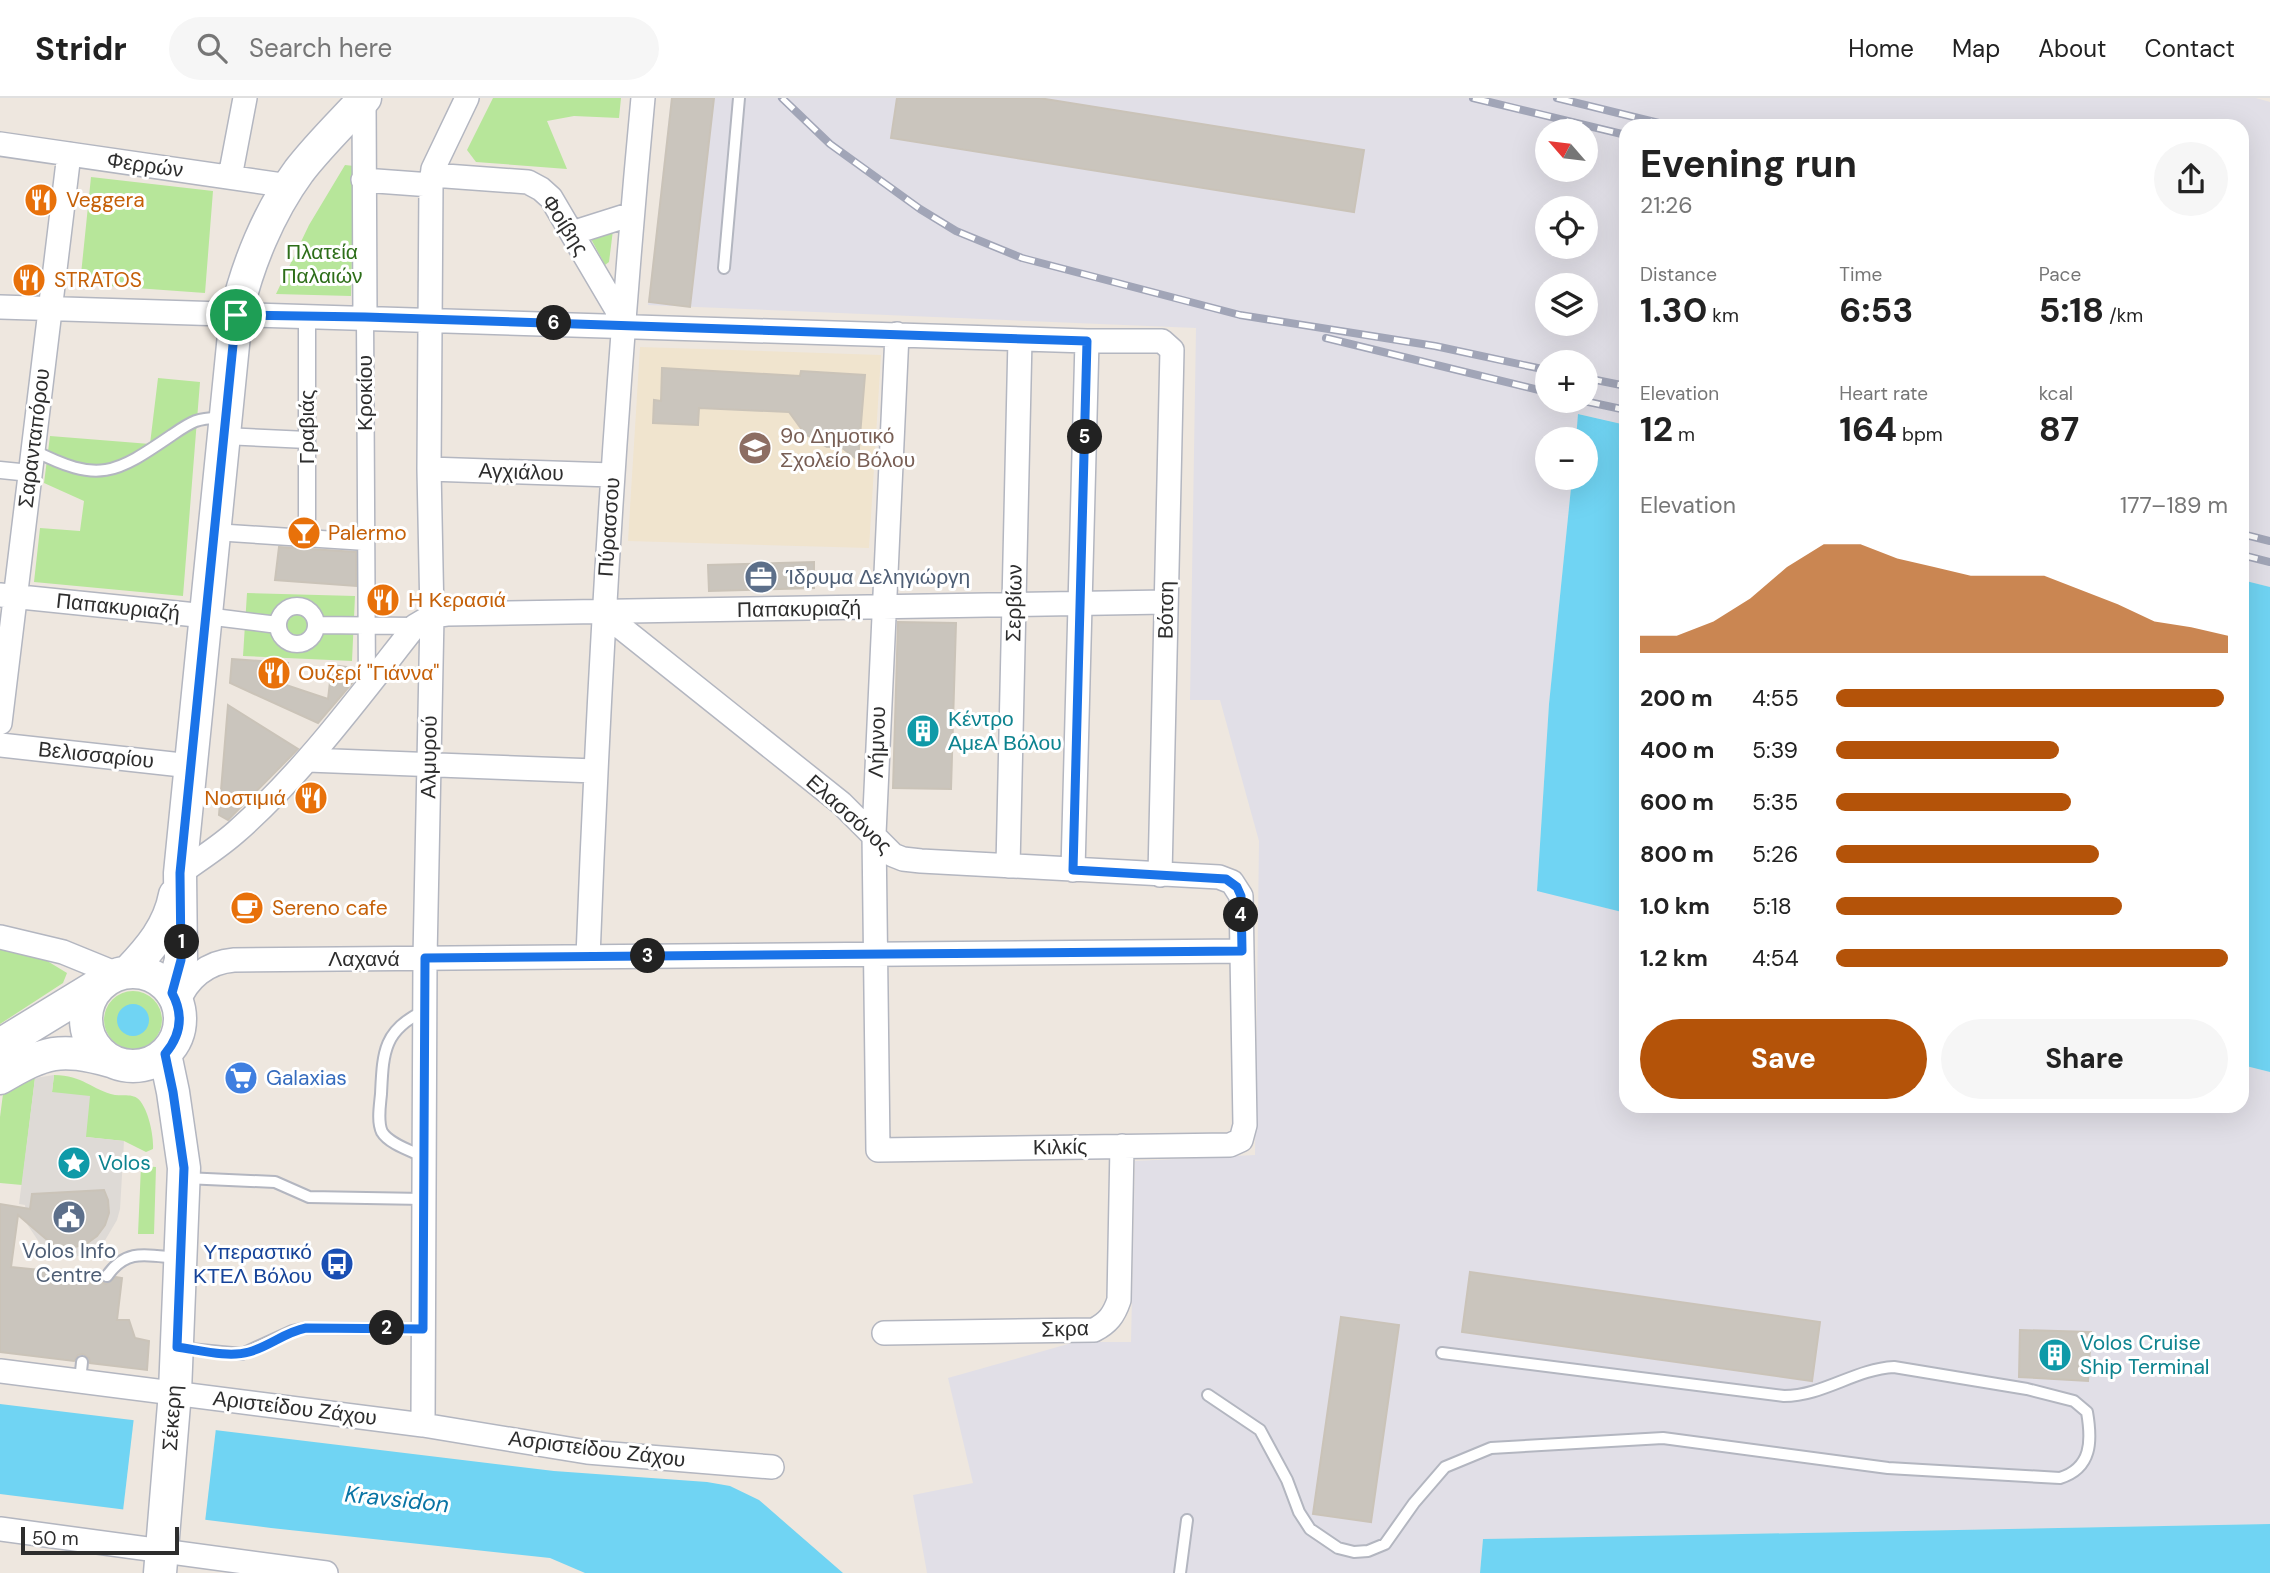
<!DOCTYPE html>
<meta charset="utf-8">
<style>
body{margin:0;font-family:"DM Sans",sans-serif;background:#f6f6f6;color:#222;height:100vh;display:flex;flex-direction:column;font-size:26px;white-space:nowrap}
*{box-sizing:border-box;margin:0}
p{font-size:23px;color:#767676}
.icon{flex:none;width:38px;height:38px;fill:none;stroke:currentColor;stroke-width:2;stroke-linecap:round;stroke-linejoin:round}
.map{position:relative;flex:1;overflow:hidden}
.drawer{position:absolute;left:1619px;top:21px;width:630px;height:994px;display:flex;flex-direction:column;background:#fff;border-radius:21px;box-shadow:0 7px 28px #0002}
.drawer>*{flex:none}
.needle{width:46px;rotate:298deg}
.fabs{position:absolute;left:1535px;top:21px;display:grid;gap:14px}
.fabs a{display:grid;place-items:center;width:63px;height:63px;border-radius:50%;background:#fff;box-shadow:0 7px 28px #0002;font-size:35px}
.scale{position:absolute;left:21px;bottom:18px;width:158px;box-sizing:border-box;padding-left:7px;border:4px solid #2d2d2d;border-top:0;font-size:19px;line-height:24px;white-space:nowrap;color:#2d2d2d;-webkit-text-stroke:5px #fff;paint-order:stroke}
.pin{position:absolute;display:grid;place-items:center;width:60px;height:60px;color:#fff;margin:-30px;border:4px solid #fff;border-radius:50%;box-shadow:0 2px 7px #0007}
.km{position:absolute;width:35px;height:35px;margin:-18px;border-radius:50%;background:#222;color:#fff;font-size:19px;line-height:35px;text-align:center}
.round{display:grid;place-items:center;flex:none;width:74px;height:74px;border-radius:37px;background:#f6f6f6}
.head{display:flex;align-items:center;justify-content:space-between;height:119px;padding:0 21px}
h1{font-size:38px;font-weight:700;line-height:52px}
.stats{display:grid;grid-template-columns:repeat(3,1fr);gap:10px;height:119px;padding:7px 21px}
.stats div{display:grid;align-content:center}
.stats b{font-size:35px;font-weight:700}
.stats small{font-size:19px;font-weight:400}
.stats p{font-size:19px}
.chart{height:196px;padding:14px 21px}
.chart p{display:flex;justify-content:space-between}
.chart svg{width:100%;height:126px;margin-top:7px;fill:#b45309;opacity:.7}
.primary-button{display:flex;gap:14px;margin-top:auto;padding:14px 21px}
.primary-button a{flex:1;height:80px;border-radius:42px;background:#b45309;color:#fff;font-size:28px;font-weight:700;line-height:80px;text-align:center}
.primary-button a+a{background:#f6f6f6;color:#222}
ul{padding:0 21px;list-style:none;font-size:23px}
li{display:grid;grid-template-columns:112px 84px 1fr;align-items:center;height:52px}
li i{height:18px;border-radius:9px;background:#b45309}
header{display:flex;align-items:center;gap:42px;box-sizing:border-box;height:98px;padding:0 35px;background:#fff;border-bottom:2px solid #e0e0e0}
header strong{font-size:33px}
nav{display:flex;gap:38px;margin-inline-start:auto;font-size:24px}
.search{width:490px;height:63px;background:#f6f6f6;display:flex;align-items:center;gap:18px;box-sizing:border-box;padding:0 24px;border-radius:38px;color:#767676;font-size:26px}
.map>svg:first-child{display:block}
.industrial{fill:#e1dfe7;fill-rule:evenodd}
.education{fill:#f0e4ce}
.green{fill:#b7e69a}
.plaza{fill:#dedad6}
.water{fill:#70d4f3}
.pier{fill:#eee7df}
.building{fill:#cac5bd;stroke:#cac3b8;stroke-width:2}
.lines{fill:none;stroke-linecap:round;stroke-linejoin:round}
.service-casing{stroke:#b3b6c0;stroke-width:14}
.pedestrian-casing{stroke:#b3b6c0;stroke-width:19}
.minor-casing{stroke:#b3b6c0;stroke-width:26}
.secondary-casing{stroke:#b3b6c0;stroke-width:35}
.service{stroke:#fff;stroke-width:10}
.pedestrian{stroke:#fff;stroke-width:16}
.minor{stroke:#fff;stroke-width:23}
.secondary{stroke:#fff;stroke-width:32}
.rail-casing{stroke:#a1a5b7;stroke-width:8}
.rail{stroke:#fff;stroke-width:5;stroke-dasharray:16;stroke-linecap:butt}
.route-casing{stroke:#fff;stroke-width:14}
.route{stroke:#1a73e8;stroke-width:9}
.labels{text-anchor:middle;dominant-baseline:central;stroke-width:6;stroke-linejoin:round;paint-order:stroke}
.street-label{font-size:21px;fill:#2d2d2d;stroke:#fff}
.food-label{font-size:21px;fill:#c56008;stroke:#fff;text-anchor:start}
.park-label{font-size:21px;fill:#2d6e19;stroke:#fff}
.education-label{font-size:21px;fill:#785e54;stroke:#fff;text-anchor:start}
.service-label{font-size:21px;fill:#4e5e75;stroke:#fff;text-anchor:start}
.culture-label{font-size:21px;fill:#0d838f;stroke:#fff;text-anchor:start}
.shop-label{font-size:21px;fill:#366cbe;stroke:#fff;text-anchor:start}
.transit-label{font-size:21px;fill:#164399;stroke:#fff;text-anchor:end}
.water-label{font-size:23px;font-style:italic;fill:#0974a4;stroke:#fff}
</style>
<header>
<strong>Stridr</strong>
<div class="search"><svg class="icon" aria-label="search" viewBox="0 0 24 24"><circle cx="10" cy="10" r="6"/><path d="M15 15l6 6"/></svg>Search here</div>
<nav><a>Home</a><a>Map</a><a>About</a><a>Contact</a></nav>
</header>
<div class="map">
<svg width="2270" height="1475" viewBox="0 0 2270 1475">
<rect width="100%" height="100%" fill="#eee7df"/>
<path class="industrial" d="M671 0H2256L2270 4V489L2242 482V28H1626V327L1579 316 1576 341H1547V380H1572L1549 606 1537 792 1626 815V1008H2242V967L2270 974V1426L1483 1441 1480 1475H927L913 1397 973 1385 948 1280 1075 1244H1131L1135 1063 1255 1057 1259 743 1220 602H1190L1196 230 648 207ZM1547 33H1586V72H1547ZM1547 110H1586V149H1547ZM1547 187H1586V226H1547ZM1547 264H1586V303H1547Z"/>
<path class="education" d="M640 249 881 257 869 450 628 443Z"/>
<path class="green" d="M493 0H621L619 20 574 18 547 23 567 71 476 64 467 52Z
M345 67 354 68 351 198 276 196 309 127Z
M91 79 213 93 205 195 80 186Z
M613 132 609 164 605 167 591 141Z
M158 280 200 284 183 498 34 484 40 430 80 433 84 403 44 385 50 338 150 346Z
M247 495 355 498 352 563 243 558Z
M0 851 44 861 67 875 63 885 0 926Z
M104 922a29 29 0 1 1 58 0a29 29 0 1 1-58 0Z
M54 977C83 977 92 992 115 997 122 998 131 996 137 1000 148 1008 154 1038 153 1051L146 1054 124 1043 86 1039 52 994Z
M35 980 22 1087 0 1085V1019L3 996Z
M141 1068 156 1069 154 1136H138Z"/>
<path class="plaza" d="M54 977 52 994 90 998 86 1039 124 1043 120 1111 117 1122 104 1144 90 1154 78 1158 68 1159 56 1156 41 1147 27 1126 25 1107 19 1106 35 980Z"/>
<path class="water" d="M1578 316 1626 327V815L1537 793 1549 606 1572 380H1586V341H1576Z
M2242 482 2270 489V974L2242 967Z
M117 922a16 16 0 1 1 32 0a16 16 0 1 1-32 0Z
M0 1306 554 1373 707 1384 730 1388 759 1402 843 1475H585L550 1460 271 1430 0 1396Z
M2270 1426V1475H1480L1483 1441Z"/>
<path class="pier" d="M134 1319 216 1330 205 1424 123 1413Z"/>
<path class="building" d="M672 0H714L690 209 649 204Z
M897 0H1039L1364 52 1354 114 891 40Z
M662 270 800 278 801 273 865 277 858 362 841 349H827L805 336 789 314 699 310 698 327 653 325 654 302 661 303Z
M279 449 356 454V488L275 482Z
M814 464V490L709 493 708 467Z
M898 524 956 525 951 691 893 690Z
M232 561 288 565 286 587 328 601 332 567 354 570 353 584 318 625 230 585Z
M228 607 298 651 228 722 219 717Z
M104 1092 108 1102 109 1115 105 1127 97 1138 86 1146 60 1153 18 1117 11 1169 99 1178 102 1184 106 1186 116 1179 122 1180 117 1222H129L135 1240 149 1243 147 1272 90 1265 89 1260 83 1256 78 1257 74 1263 0 1254V1106L30 1111 32 1096Z
M1470 1174 1820 1224 1812 1283 1462 1234Z
M1341 1219 1399 1227 1371 1424 1313 1416Z
M2020 1232 2091 1234 2088 1283 2019 1279Z"/>
<g class="lines">
<defs>
<path id="service" d="M724 170 739 0
M33 352C99 386 115 376 172 337 191 324 198 319 222 320
M424 1059C412 1053 389 1046 382 1034 377 1024 380 1007 381 996 383 955 383 932 424 913
M185 1080 275 1084 309 1099 424 1101
M107 1178C126 1150 147 1157 176 1160
M180 1250 242 1256 292 1233 306 1230 423 1231
M80 1283 82 1264
M1208 1297 1260 1332 1287 1382 1299 1414 1310 1431 1338 1450 1354 1454 1368 1453 1385 1446 1414 1405 1445 1369 1491 1350 1663 1340 1888 1370 2060 1380C2092 1370 2092 1343 2087 1314L2074 1303 2027 1291 1894 1269C1855 1271 1823 1298 1784 1298L1442 1255
M1180 1475 1187 1422"/>
<path id="pedestrian" d="M365 219 367 589
M224 338 307 342
M0 372 30 375
M214 434 366 444
M307 440V218
M278 527a19 19 0 1 1 38 0a19 19 0 1 1-38 0Z
M206 518 278 527
M316 527 415 528"/>
<path id="minor" d="M364 1 365 219
M0 46 289 88
M432 77 528 84 541 91 551 100 624 224
M230 79 245 0
M363 82 431 87
M572 135 632 116
M0 209 1087 243H1162L1172 252 1160 777
M429 371 612 377
M0 497 206 518
M603 515 841 705 893 757 903 761 921 763 1219 779 1232 784 1241 798 1245 1027 1241 1042 1230 1047 878 1052 874 736 897 236
M0 625 69 56
M0 647 191 668
M308 662 595 673
M1008 768 1020 241
M1073 772 1087 243
M180 775C199 762 219 749 236 734 304 674 359 599 415 528L432 518 447 516 1166 504
M0 839 63 854 117 876
M588 859C599 572 616 286 643 0
M178 905C187 881 207 864 234 862L1242 853
M884 1235 1094 1232C1108 1225 1114 1217 1119 1202L1122 1048
M0 1273 423 1327 587 1354 772 1369
M423 1327 425 860 432 518 429 371 431 87 433 71 467 0
M0 1431 326 1475"/>
<path id="secondary" d="M86 921a47 47 0 1 1 94 0a47 47 0 1 1-94 0Z
M128 874C150 851 169 829 175 797
M172 895 181 862 180 775 236 217C247 167 269 114 299 73 319 47 343 24 365 0
M0 947 100 886
M0 980C46 953 59 949 111 963
M160 1475 175 1294 184 1070 173 994 165 956"/>
</defs>
<use href="#service" class="service-casing"/>
<use href="#pedestrian" class="pedestrian-casing"/>
<use href="#minor" class="minor-casing"/>
<use href="#secondary" class="secondary-casing"/>
<use href="#service" class="service"/>
<use href="#pedestrian" class="pedestrian"/>
<use href="#minor" class="minor"/>
<use href="#secondary" class="secondary"/>
<defs>
<path id="rail" d="M782 0 830 46 920 111 956 133 1022 160 1240 217 1435 248 1547 272
M1473 0 1626 37
M1557 0 1671 28
M1326 240 1547 294
M1586 280 1626 288
M1584 303 1626 312
M2242 436 2270 443
M2242 457 2270 464"/>
</defs>
<use href="#rail" class="rail-casing"/>
<use href="#rail" class="rail"/>
</g>
<g class="lines">
<defs>
<path id="route" d="M236 217 365 219 1087 243 1073 772 1226 781 1237 789 1241 798 1242 853 425 860 423 1231 306 1230C285 1234 270 1248 249 1254 228 1260 199 1252 177 1249L184 1070 173 994 165 956C181 937 184 917 172 895L181 862 180 775Z"/>
</defs>
<use href="#route" class="route-casing"/>
<use href="#route" class="route"/>
</g>
<defs>
<symbol id="restaurant-disc" viewBox="-11 -11 22 22"><circle r="9.5" fill="#e8710a" stroke="#fff"/><path d="M-5-6h1v4h1v-4h1v4h1v-4h1v5L-1.5 .5V6h-2V.5L-5-1ZM5-6V6H3V1.5H1.5Q1.5-4 5-6Z" fill="#fff"/></symbol>
<symbol id="school-disc" viewBox="-11 -11 22 22"><circle r="9.5" fill="#8d6e63" stroke="#fff"/><path d="M0-5L7-2L0 1L-7-2ZM-4 1L0 2.5L4 1V4Q0 6-4 4Z" fill="#fff"/></symbol>
<symbol id="bar-disc" viewBox="-11 -11 22 22"><circle r="9.5" fill="#e8710a" stroke="#fff"/><path d="M-6-5H6L.8 .8V4.5H3.5V6h-7V4.5H-.8V.8Z" fill="#fff"/></symbol>
<symbol id="office-disc" viewBox="-11 -11 22 22"><circle r="9.5" fill="#5c6f8a" stroke="#fff"/><path d="M-6-3h4V-5.5h4V-3h4V5H-6ZM-1-4.5V-3h2v-1.5ZM-6 0V1H6V0Z" fill="#fff"/></symbol>
<symbol id="building-disc" viewBox="-11 -11 22 22"><circle r="9.5" fill="#0f9aa8" stroke="#fff"/><path d="M-4-6H4V6H1V3H-1V6H-4ZM-2.5-4.3h1.7v1.8h-1.7ZM.8-4.3h1.7v1.8H.8ZM-2.5-1h1.7V.8h-1.7ZM.8-1h1.7V.8H.8Z" fill="#fff"/></symbol>
<symbol id="cafe-disc" viewBox="-11 -11 22 22"><circle r="9.5" fill="#e8710a" stroke="#fff"/><path d="M-5.5-4.5H6V0H3Q3 3.5 0 3.5H-2.5Q-5.5 3.5-5.5 0ZM3-3.2v2h1.7v-2ZM-6 4.5H4V6H-6Z" fill="#fff"/></symbol>
<symbol id="supermarket-disc" viewBox="-11 -11 22 22"><circle r="9.5" fill="#3f7fe0" stroke="#fff"/><path d="M-6-5.5h2.5l.6 2H6L4.5 2H-2.5L-4.4-4H-6ZM-1.5 3.2a1.3 1.3 0 1 0 .1 0ZM3 3.2a1.3 1.3 0 1 0 .1 0Z" fill="#fff"/></symbol>
<symbol id="sight-disc" viewBox="-11 -11 22 22"><circle r="9.5" fill="#0f9aa8" stroke="#fff"/><path d="M0-6L1.8-2.2L6-1.7L2.9 1.2L3.7 5.4L0 3.3L-3.7 5.4L-2.9 1.2L-6-1.7L-1.8-2.2Z" fill="#fff"/></symbol>
<symbol id="civic-disc" viewBox="-11 -11 22 22"><circle r="9.5" fill="#5c6f8a" stroke="#fff"/><path d="M-.6-6.5H3V-4.5H.6V-3L4-1V1h2V6H-6V1h2V-1L-.6-3ZM-1.2 2.5V6h2.4V2.5Z" fill="#fff"/></symbol>
<symbol id="bus-disc" viewBox="-11 -11 22 22"><circle r="9.5" fill="#1a4fb4" stroke="#fff"/><path d="M-5-6H5V4H4V6H2V4H-2V6H-4V4H-5ZM-3.5-4V0h7V-4ZM-3.5 1.2v1.5H-2V1.2ZM2 1.2v1.5H3.5V1.2Z" fill="#fff"/></symbol>
</defs>
<g fill-rule="evenodd">
<use href="#restaurant-disc" x="22" y="83" width="38" height="38"/>
<use href="#restaurant-disc" x="10" y="163" width="38" height="38"/>
<use href="#school-disc" x="736" y="331" width="38" height="38"/>
<use href="#bar-disc" x="285" y="416" width="38" height="38"/>
<use href="#office-disc" x="742" y="460" width="38" height="38"/>
<use href="#restaurant-disc" x="364" y="483" width="38" height="38"/>
<use href="#restaurant-disc" x="255" y="556" width="38" height="38"/>
<use href="#building-disc" x="904" y="614" width="38" height="38"/>
<use href="#restaurant-disc" x="292" y="681" width="38" height="38"/>
<use href="#cafe-disc" x="228" y="791" width="38" height="38"/>
<use href="#supermarket-disc" x="222" y="961" width="38" height="38"/>
<use href="#sight-disc" x="55" y="1046" width="38" height="38"/>
<use href="#civic-disc" x="50" y="1100" width="38" height="38"/>
<use href="#bus-disc" x="318" y="1147" width="38" height="38"/>
<use href="#building-disc" x="2036" y="1238" width="38" height="38"/>
</g>
<g class="labels">
<g class="street-label">
<text transform="translate(145 67) rotate(8)">Φερρών</text>
<text transform="translate(565 127) rotate(57)">Φοίβης</text>
<text transform="translate(365 295) rotate(-90)">Κροκίου</text>
<text transform="translate(307 329) rotate(-90)">Γραβιάς</text>
<text transform="translate(34 340) rotate(-83)">Σαρανταπόρου</text>
<text transform="translate(521 374) rotate(2)">Αγχιάλου</text>
<text transform="translate(609 429) rotate(-86)">Πύρασσου</text>
<text transform="translate(1014 505) rotate(-89)">Σερβίων</text>
<text transform="translate(118 509) rotate(6)">Παπακυριαζή</text>
<text transform="translate(799 511) rotate(-1)">Παπακυριαζή</text>
<text transform="translate(1166 512) rotate(-89)">Βότση</text>
<text transform="translate(877 644) rotate(-88)">Λήμνου</text>
<text transform="translate(96 657) rotate(6)">Βελισσαρίου</text>
<text transform="translate(429 659) rotate(-89)">Αλμυρού</text>
<text transform="translate(849 716) rotate(42)">Ελασσόνος</text>
<text x="364" y="861">Λαχανά</text>
<text transform="translate(1060 1049) rotate(-1)">Κιλκίς</text>
<text transform="translate(1065 1231) rotate(-2)">Σκρα</text>
<text transform="translate(295 1310) rotate(7)">Αριστείδου Ζάχου</text>
<text transform="translate(172 1320) rotate(-86)">Σέκερη</text>
<text transform="translate(597 1351) rotate(7)">Ασριστείδου Ζάχου</text>
</g>
<g class="food-label">
<text x="66" y="102">Veggera</text>
<text x="54" y="182">STRATOS</text>
<text x="328" y="435">Palermo</text>
<text x="408" y="502">Η Κερασιά</text>
<text x="298" y="575">Ουζερί "Γιάννα"</text>
<text x="286" y="700" text-anchor="end">Νοστιμιά</text>
<text x="272" y="810">Sereno cafe</text>
</g>
<g class="park-label">
<text x="322" y="154">Πλατεία<tspan x="322" dy="24">Παλαιών</tspan></text>
</g>
<g class="education-label">
<text x="780" y="338">9ο Δημοτικό<tspan x="780" dy="24">Σχολείο Βόλου</tspan></text>
</g>
<g class="service-label">
<text x="786" y="479">Ίδρυμα Δεληγιώργη</text>
<text x="69" y="1153" text-anchor="middle">Volos Info<tspan x="69" dy="24">Centre</tspan></text>
</g>
<g class="culture-label">
<text x="948" y="621">Κέντρο<tspan x="948" dy="24">ΑμεΑ Βόλου</tspan></text>
<text x="98" y="1065">Volos</text>
<text x="2080" y="1245">Volos Cruise<tspan x="2080" dy="24">Ship Terminal</tspan></text>
</g>
<g class="shop-label">
<text x="266" y="980">Galaxias</text>
</g>
<g class="transit-label">
<text x="312" y="1154">Υπεραστικό<tspan x="312" dy="24">ΚΤΕΛ Βόλου</tspan></text>
</g>
<g class="water-label">
<text transform="translate(397 1401) rotate(6)">Kravsidon</text>
</g>
</g>
</svg>
<div class="fabs">
<a><svg class="needle" viewBox="-14 -14 28 28"><path d="M0-13l5 13h-10z" fill="#e53935"/><path d="M0 13l5-13h-10z" fill="#767676"/></svg></a>
<a><svg class="icon" aria-label="locate" viewBox="0 0 24 24"><circle cx="12" cy="12" r="6"/><path d="M12 2v4M12 18v4M2 12h4M18 12h4"/></svg></a>
<a><svg class="icon" aria-label="layers" viewBox="0 0 24 24"><path d="M12 4l9 5-9 5-9-5zM3 14l9 5 9-5"/></svg></a>
<a>+</a>
<a>−</a>
</div>
<div class="scale">50 m</div>
<div class="pin" style="left:236px;top:217px;background:#1e9e55"><svg class="icon" aria-label="arrive" viewBox="0 0 24 24"><path d="M6 21V4h12l-3 4 3 4H6"/></svg></div>
<b class="km" style="left:182px;top:844px">1</b>
<b class="km" style="left:387px;top:1230px">2</b>
<b class="km" style="left:648px;top:858px">3</b>
<b class="km" style="left:1241px;top:817px">4</b>
<b class="km" style="left:1085px;top:339px">5</b>
<b class="km" style="left:554px;top:225px">6</b>
<section class="drawer">
<div class="head"><div><h1>Evening run</h1><p>21:26</p></div><a class="round"><svg class="icon" aria-label="share" viewBox="0 0 24 24"><path d="M12 15V3M7 8l5-5 5 5M5 13v7h14v-7"/></svg></a></div>
<div class="stats">
<div><p>Distance</p><b>1.30<small> km</small></b></div>
<div><p>Time</p><b>6:53</b></div>
<div><p>Pace</p><b>5:18<small> /km</small></b></div>
</div>
<div class="stats">
<div><p>Elevation</p><b>12<small> m</small></b></div>
<div><p>Heart rate</p><b>164<small> bpm</small></b></div>
<div><p>kcal</p><b>87</b></div>
</div>
<div class="chart"><p><span>Elevation</span>177–189 m</p>
<svg viewBox="0 0 160 44" preserveAspectRatio="none"><path d="M0 44V38L10 38L20 33L30 25L40 14L50 6L60 6L70 11L80 14L90 17L100 17L110 17L120 22L130 27L140 33L150 35L160 38V44z"/></svg>
</div>
<ul>
<li><b>200 m</b>4:55<i style="width:99%"></i></li>
<li><b>400 m</b>5:39<i style="width:57%"></i></li>
<li><b>600 m</b>5:35<i style="width:60%"></i></li>
<li><b>800 m</b>5:26<i style="width:67%"></i></li>
<li><b>1.0 km</b>5:18<i style="width:73%"></i></li>
<li><b>1.2 km</b>4:54<i style="width:100%"></i></li>
</ul>
<div class="primary-button"><a>Save</a><a>Share</a></div>
</section>
</div>
